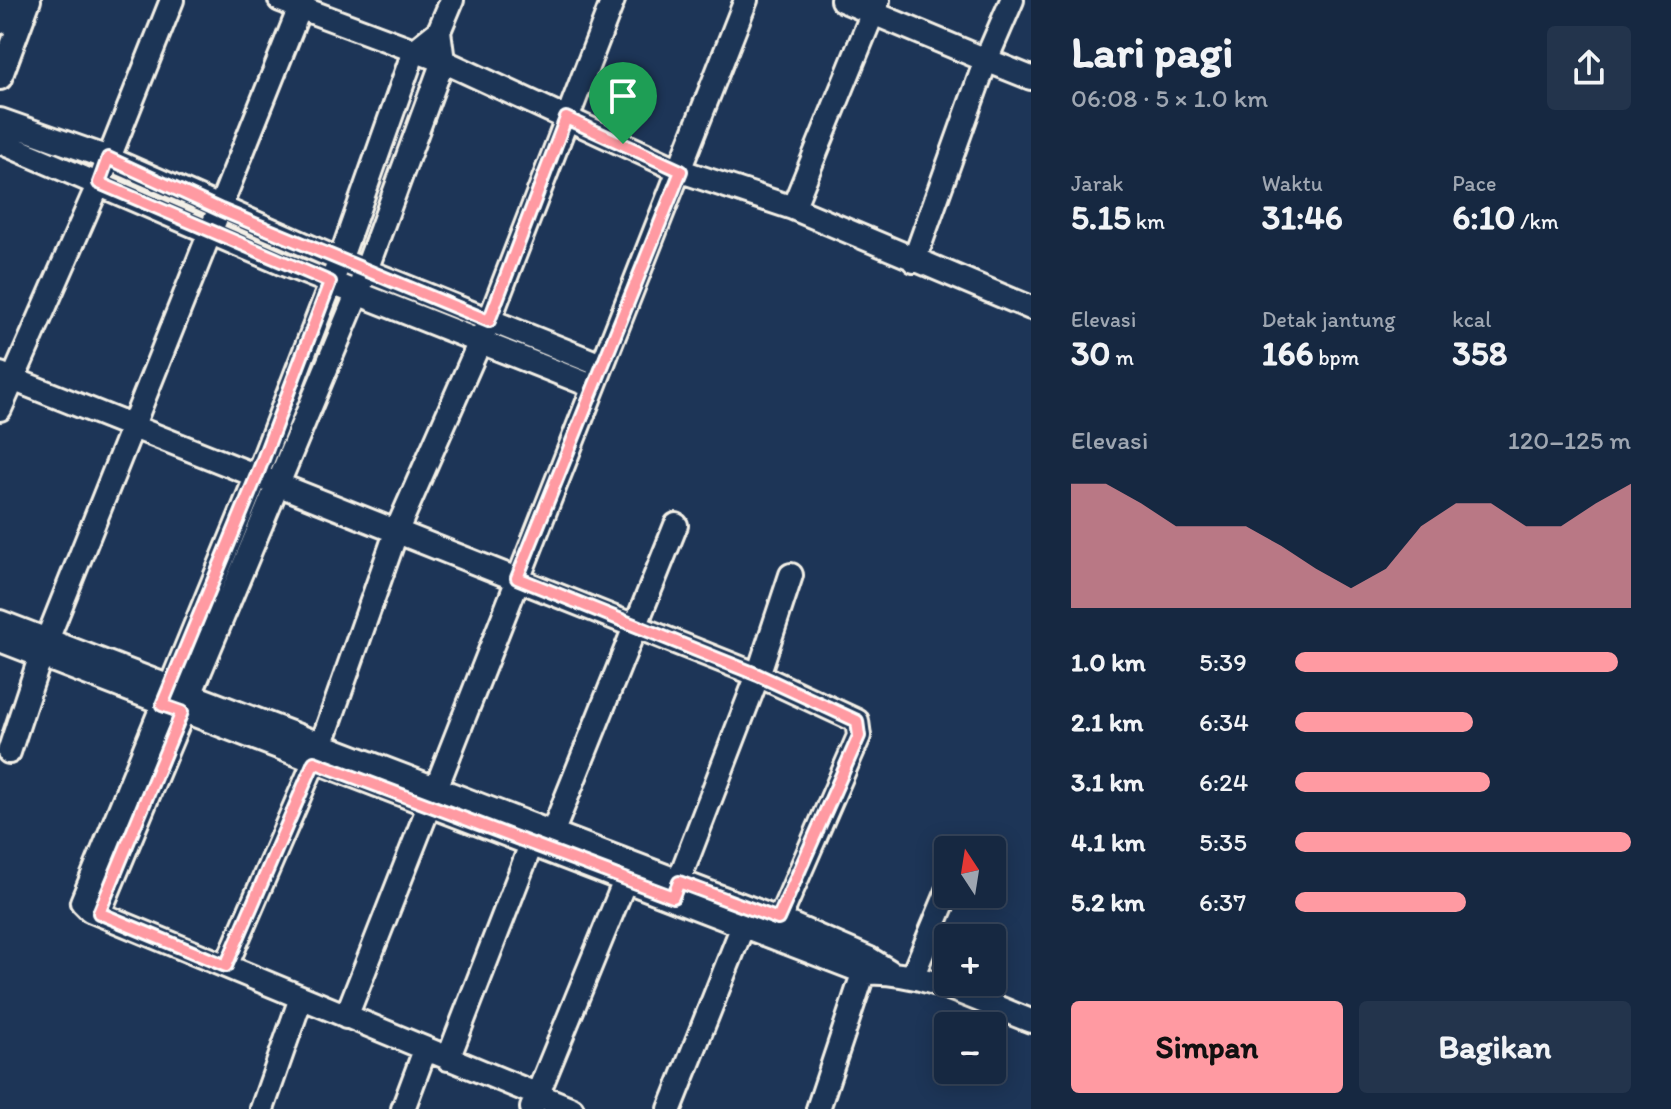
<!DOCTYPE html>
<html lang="id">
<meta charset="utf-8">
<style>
body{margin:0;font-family:Itim,sans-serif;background:#23344c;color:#f1f3f6;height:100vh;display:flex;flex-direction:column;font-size:30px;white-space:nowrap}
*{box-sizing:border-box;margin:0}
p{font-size:26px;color:#9ea6b1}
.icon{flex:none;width:44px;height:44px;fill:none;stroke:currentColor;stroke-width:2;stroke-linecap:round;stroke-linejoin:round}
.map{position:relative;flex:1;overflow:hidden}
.details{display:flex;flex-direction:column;background:#162841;width:640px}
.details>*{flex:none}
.needle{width:52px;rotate:348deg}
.controls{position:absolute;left:934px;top:836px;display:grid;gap:16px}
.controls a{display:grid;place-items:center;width:72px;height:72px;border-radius:8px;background:#162841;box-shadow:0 4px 20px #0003,0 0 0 2px #35445a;font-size:40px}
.pin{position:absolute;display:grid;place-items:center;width:68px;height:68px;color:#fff;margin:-82px -34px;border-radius:50% 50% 50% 0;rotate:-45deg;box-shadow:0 0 8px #0007}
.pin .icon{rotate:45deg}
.round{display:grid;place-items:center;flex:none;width:84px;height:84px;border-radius:8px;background:#23344c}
.headline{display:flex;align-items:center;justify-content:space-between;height:136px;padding:0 40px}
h1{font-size:44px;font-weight:700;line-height:60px}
.metrics{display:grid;grid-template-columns:repeat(3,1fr);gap:12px;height:136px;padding:8px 40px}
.metrics div{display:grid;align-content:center}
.metrics b{font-size:34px;font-weight:700}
.metrics small{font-size:22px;font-weight:400}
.metrics p{font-size:22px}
.chart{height:224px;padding:16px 40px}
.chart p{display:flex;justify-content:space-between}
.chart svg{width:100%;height:144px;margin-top:8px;fill:#ff9aa2;opacity:.7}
.cta{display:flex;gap:16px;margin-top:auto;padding:16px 40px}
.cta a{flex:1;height:92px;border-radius:8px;background:#ff9aa2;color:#111;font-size:32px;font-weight:700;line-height:92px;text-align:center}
.cta a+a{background:#23344c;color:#f1f3f6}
ul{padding:0 40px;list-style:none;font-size:26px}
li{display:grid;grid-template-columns:128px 96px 1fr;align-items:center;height:60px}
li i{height:20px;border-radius:10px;background:#ff9aa2}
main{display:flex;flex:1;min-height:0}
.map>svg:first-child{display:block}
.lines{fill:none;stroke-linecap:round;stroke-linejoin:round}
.minor-casing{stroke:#f4f1e8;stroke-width:28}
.minor{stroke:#1d3557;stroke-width:22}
.route-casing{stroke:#fff;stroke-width:16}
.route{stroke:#ff9aa2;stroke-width:10}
</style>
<main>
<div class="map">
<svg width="1031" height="1109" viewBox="0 0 1031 1109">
<rect width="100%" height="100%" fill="#1d3557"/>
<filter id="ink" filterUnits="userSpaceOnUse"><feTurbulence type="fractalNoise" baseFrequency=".0125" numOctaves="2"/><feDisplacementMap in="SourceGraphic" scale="16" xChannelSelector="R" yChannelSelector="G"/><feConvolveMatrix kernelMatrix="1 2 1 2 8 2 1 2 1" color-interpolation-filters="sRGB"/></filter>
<g filter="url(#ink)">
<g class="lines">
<defs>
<path id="minor" d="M280 0 443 61 681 171 793 208 1031 308
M452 0 439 31 414 51 340 260 257 475 82 902 90 910 572 1109
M842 0 986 60 1012 0
M0 22 9 0
M0 78 29 0
M0 120 108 158 340 260 601 365
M0 142 281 263 592 386
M793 208 878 0
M914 261 986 60 1031 78
M0 374 758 675 857 721 859 736 772 936
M0 409 99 183 172 0
M0 622 778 919 868 958 889 971
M0 640 866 973C921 969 980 1002 1031 1021
M9 752 41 655 303 0
M547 846 676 525
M674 893 758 675 791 575
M99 913 358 292 443 61 439 31
M226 966 321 746 397 530 489 321 613 0
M912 977 948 891
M346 1017 746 0
M448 1059 536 832
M532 1108 631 866
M262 1109 301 998
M403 1109 425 1050
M670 1109 748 913
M818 1109 868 959"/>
</defs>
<use href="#minor" class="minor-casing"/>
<use href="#minor" class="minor"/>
</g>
</g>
<g class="lines" filter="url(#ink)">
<defs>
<path id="route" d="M566 118 681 171 517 578 758 675 857 721 859 736 778 919 679 882 673 897 314 762 226 966 99 913 182 712 162 705 257 475 330 282 99 183 108 158 221 210 489 321Z"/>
</defs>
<use href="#route" class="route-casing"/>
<use href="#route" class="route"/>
</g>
</svg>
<div class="controls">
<a><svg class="needle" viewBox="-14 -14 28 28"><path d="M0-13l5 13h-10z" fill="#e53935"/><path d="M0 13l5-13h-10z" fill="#9ea6b1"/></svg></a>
<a>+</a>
<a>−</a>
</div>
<div class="pin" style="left:623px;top:144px;background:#1e9e55"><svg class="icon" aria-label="arrive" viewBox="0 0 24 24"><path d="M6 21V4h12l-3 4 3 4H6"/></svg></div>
</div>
<section class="details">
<div class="headline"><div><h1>Lari pagi</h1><p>06:08 · 5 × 1.0 km</p></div><a class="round"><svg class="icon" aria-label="share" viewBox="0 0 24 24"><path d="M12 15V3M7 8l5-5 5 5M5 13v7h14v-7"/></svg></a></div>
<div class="metrics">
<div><p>Jarak</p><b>5.15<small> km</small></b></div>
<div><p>Waktu</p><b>31:46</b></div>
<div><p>Pace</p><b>6:10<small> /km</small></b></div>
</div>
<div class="metrics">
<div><p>Elevasi</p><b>30<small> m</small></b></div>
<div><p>Detak jantung</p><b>166<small> bpm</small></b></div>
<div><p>kcal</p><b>358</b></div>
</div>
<div class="chart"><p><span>Elevasi</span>120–125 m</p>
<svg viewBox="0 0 160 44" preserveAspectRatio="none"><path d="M0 44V6L10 6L20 12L30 19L40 19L50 19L60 25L70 32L80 38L90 32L100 19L110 12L120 12L130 19L140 19L150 12L160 6V44z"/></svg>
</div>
<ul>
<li><b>1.0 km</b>5:39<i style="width:96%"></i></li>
<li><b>2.1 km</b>6:34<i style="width:53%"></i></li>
<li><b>3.1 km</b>6:24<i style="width:58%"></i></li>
<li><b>4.1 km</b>5:35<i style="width:100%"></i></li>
<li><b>5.2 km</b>6:37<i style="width:51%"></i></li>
</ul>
<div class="cta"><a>Simpan</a><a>Bagikan</a></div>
</section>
</main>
